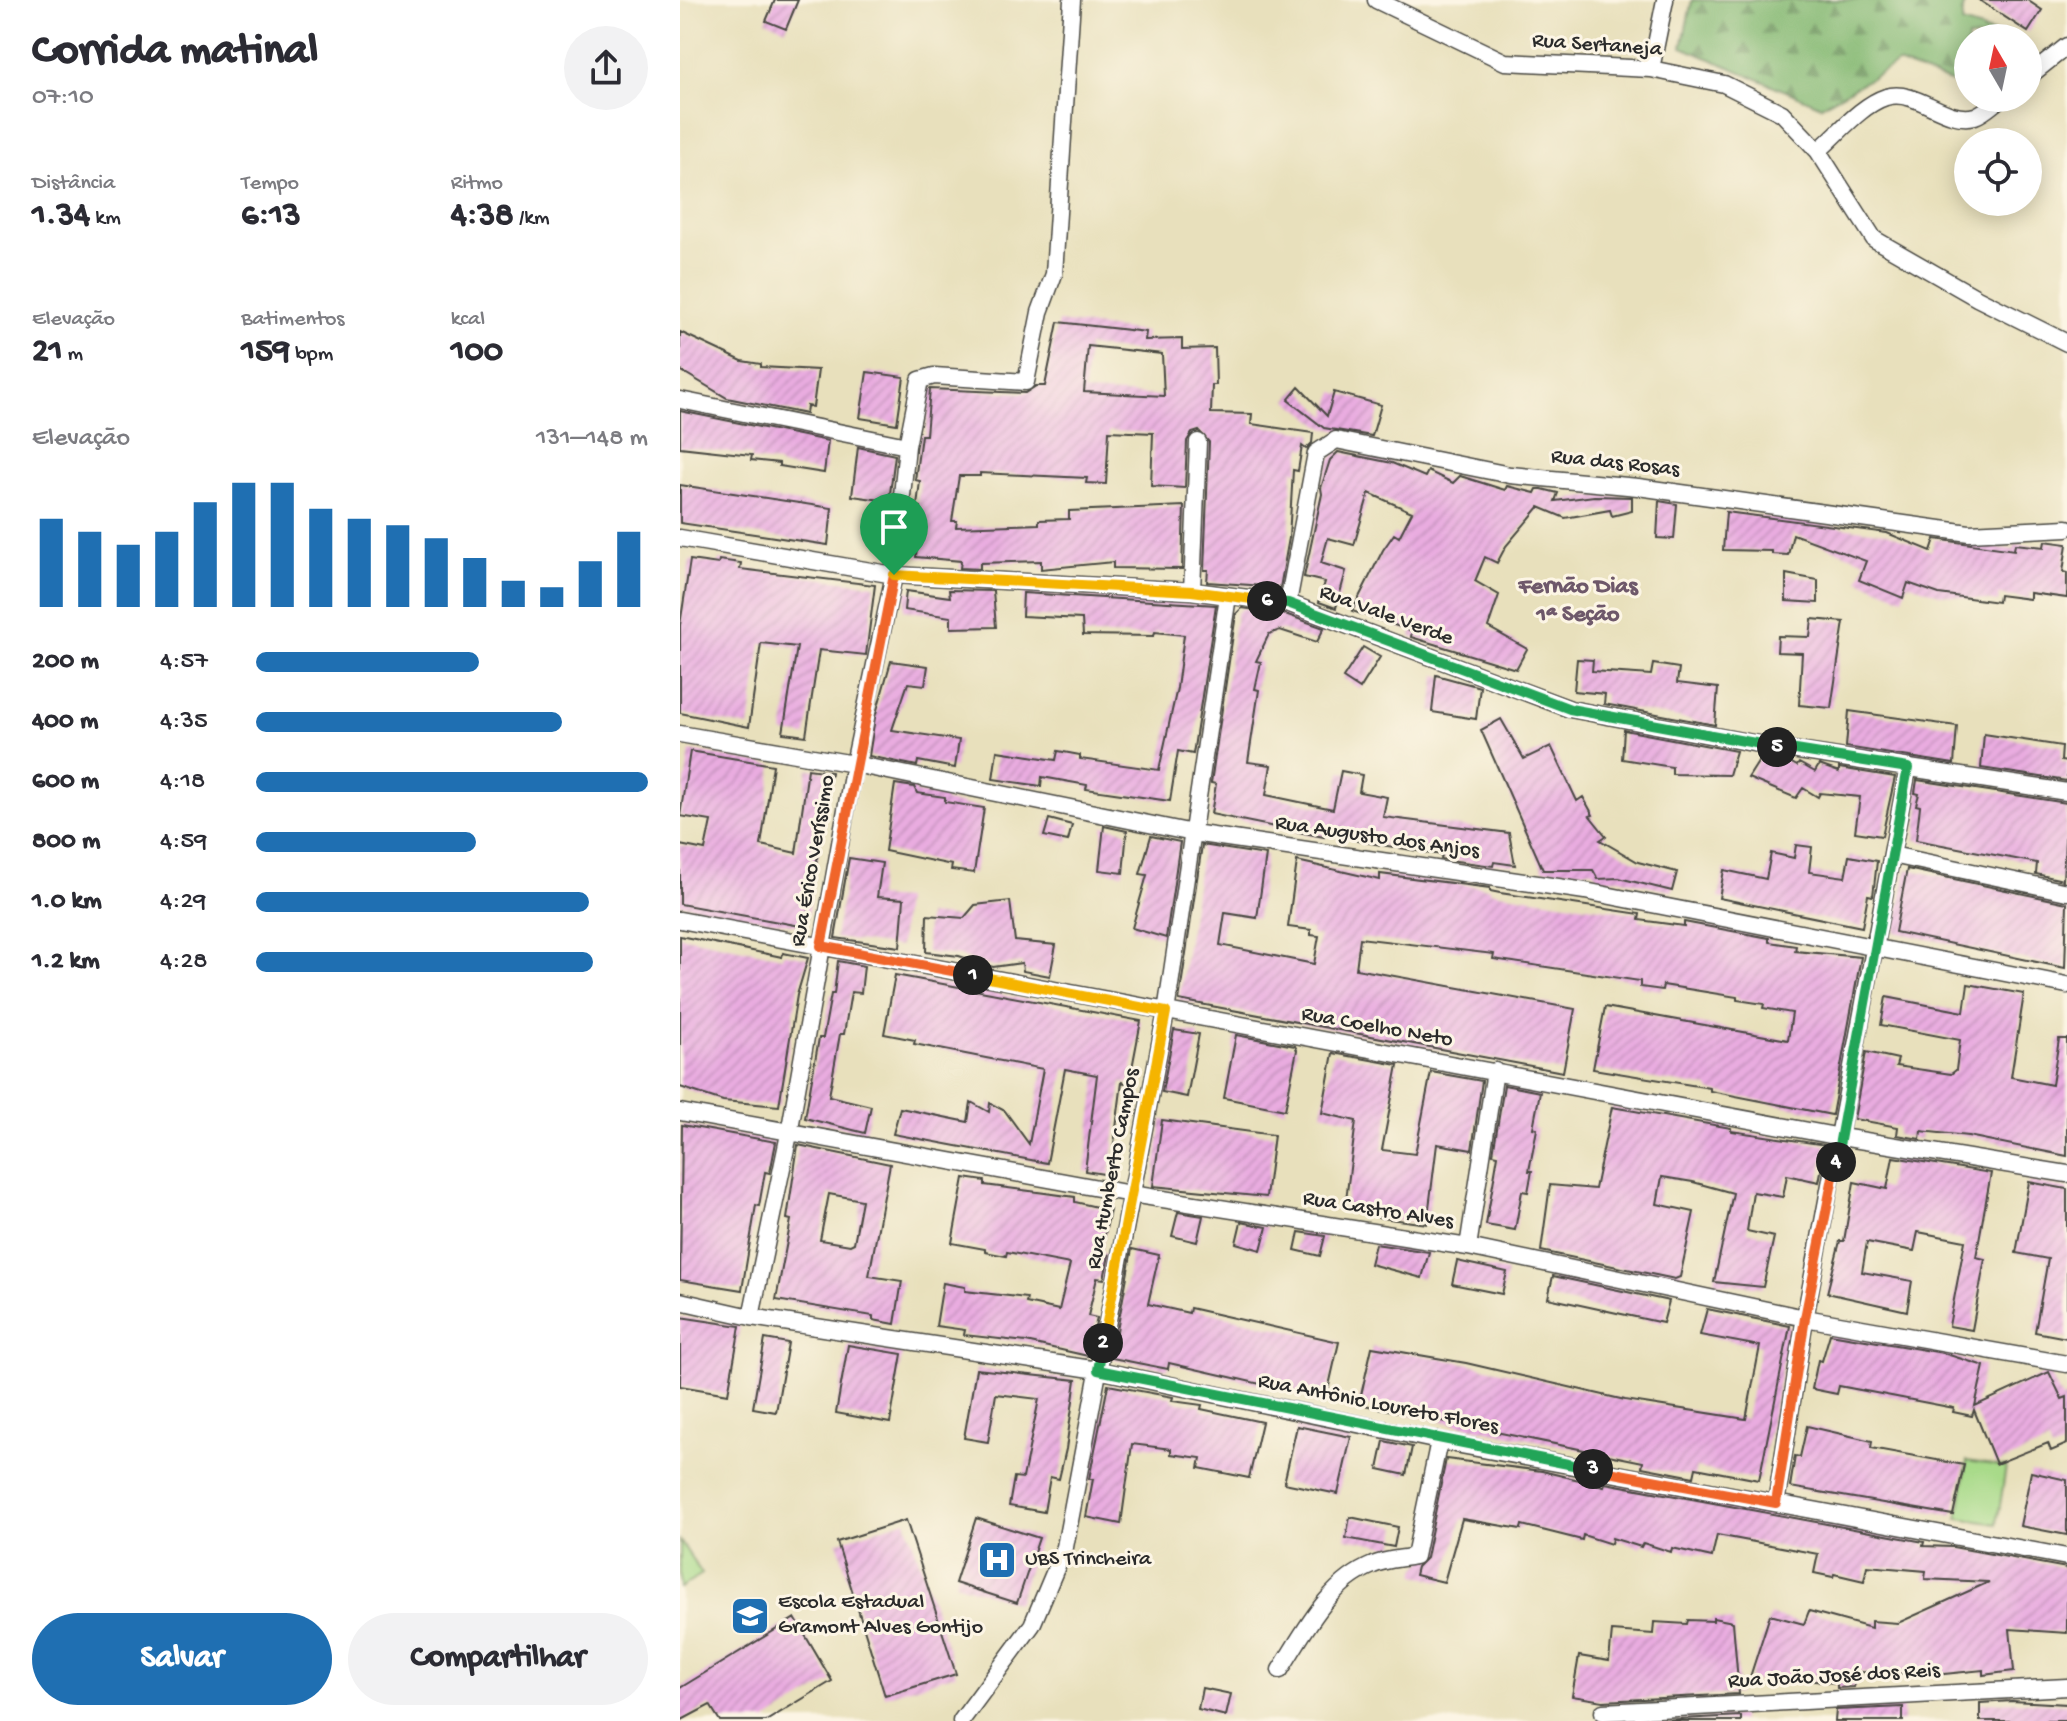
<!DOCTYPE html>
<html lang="pt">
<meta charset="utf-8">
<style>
body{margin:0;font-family:"Gochi Hand",sans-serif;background:#f2f2f3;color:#2b2b33;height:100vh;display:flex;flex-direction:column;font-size:30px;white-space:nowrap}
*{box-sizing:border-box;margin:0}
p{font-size:26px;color:#7c7c81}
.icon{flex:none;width:44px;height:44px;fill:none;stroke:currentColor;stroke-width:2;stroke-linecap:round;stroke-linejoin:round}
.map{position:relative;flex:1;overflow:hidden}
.side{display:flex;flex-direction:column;background:#fff;width:680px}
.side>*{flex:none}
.needle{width:52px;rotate:351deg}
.controls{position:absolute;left:1274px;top:24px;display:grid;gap:16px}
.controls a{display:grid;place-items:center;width:88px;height:88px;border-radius:50%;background:#fff;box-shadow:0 4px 20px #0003;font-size:40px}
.pin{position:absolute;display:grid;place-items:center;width:68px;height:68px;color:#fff;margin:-82px -34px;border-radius:50% 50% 50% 0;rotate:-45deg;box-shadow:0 0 8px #0007}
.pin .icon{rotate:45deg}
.km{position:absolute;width:40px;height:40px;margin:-20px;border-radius:50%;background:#222;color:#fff;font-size:22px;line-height:40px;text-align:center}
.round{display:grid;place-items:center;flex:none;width:84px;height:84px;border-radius:42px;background:#f2f2f3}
.head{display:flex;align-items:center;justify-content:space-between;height:136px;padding:0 32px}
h1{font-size:44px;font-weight:800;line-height:60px}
.stats{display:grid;grid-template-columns:repeat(3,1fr);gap:12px;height:136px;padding:8px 32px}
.stats div{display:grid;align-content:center}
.stats b{font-size:34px;font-weight:800}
.stats small{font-size:22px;font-weight:400}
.stats p{font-size:22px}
.chart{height:224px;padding:16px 32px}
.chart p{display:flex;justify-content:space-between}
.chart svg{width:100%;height:144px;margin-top:8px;stroke:#1f6fb2;stroke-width:6}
.button{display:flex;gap:16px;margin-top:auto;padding:16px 32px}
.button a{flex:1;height:92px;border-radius:48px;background:#1f6fb2;color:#fff;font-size:32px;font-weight:800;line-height:92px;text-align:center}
.button a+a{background:#f2f2f3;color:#2b2b33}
ul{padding:0 32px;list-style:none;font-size:26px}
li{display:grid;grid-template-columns:128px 96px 1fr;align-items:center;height:60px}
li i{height:20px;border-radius:10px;background:#1f6fb2}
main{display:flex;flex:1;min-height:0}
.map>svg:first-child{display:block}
.forest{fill:url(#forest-firs);stroke:#587250;stroke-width:2}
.pitch{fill:#a8da89;stroke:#6a825a;stroke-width:2}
.building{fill:url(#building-hatch);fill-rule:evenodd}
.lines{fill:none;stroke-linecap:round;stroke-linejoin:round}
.minor-casing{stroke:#474641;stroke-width:19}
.minor{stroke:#fff;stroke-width:16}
.split-1-casing{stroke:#fff;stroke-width:16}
.split-2-casing{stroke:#fff;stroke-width:16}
.split-3-casing{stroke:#fff;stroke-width:16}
.split-4-casing{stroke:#fff;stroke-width:16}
.split-5-casing{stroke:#fff;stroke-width:16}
.split-6-casing{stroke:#fff;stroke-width:16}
.split-7-casing{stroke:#fff;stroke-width:16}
.split-1{stroke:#f0652b;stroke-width:10}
.split-2{stroke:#f5b400;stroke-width:10}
.split-3{stroke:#22a559;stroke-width:10}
.split-4{stroke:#f0652b;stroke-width:10}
.split-5{stroke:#22a559;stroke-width:10}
.split-6{stroke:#22a559;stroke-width:10}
.split-7{stroke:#f5b400;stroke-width:10}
.labels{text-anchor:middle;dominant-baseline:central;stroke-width:6;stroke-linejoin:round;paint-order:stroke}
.street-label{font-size:22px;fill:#2b2b2b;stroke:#fcf5e5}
.poi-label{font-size:22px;fill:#2b2b2b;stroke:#fcf5e5;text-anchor:start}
.neighbourhood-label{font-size:24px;font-weight:bold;fill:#6e586a;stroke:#fcf5e5}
</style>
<main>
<section class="side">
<div class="head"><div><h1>Corrida matinal</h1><p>07:10</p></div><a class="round"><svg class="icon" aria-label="share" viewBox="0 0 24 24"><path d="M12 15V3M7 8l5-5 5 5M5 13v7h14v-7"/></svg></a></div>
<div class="stats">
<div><p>Distância</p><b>1.34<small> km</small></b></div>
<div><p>Tempo</p><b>6:13</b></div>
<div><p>Ritmo</p><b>4:38<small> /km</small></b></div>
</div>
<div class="stats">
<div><p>Elevação</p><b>21<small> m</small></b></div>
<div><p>Batimentos</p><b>159<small> bpm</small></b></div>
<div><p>kcal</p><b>100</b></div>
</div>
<div class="chart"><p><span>Elevação</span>131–148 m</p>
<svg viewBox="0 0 160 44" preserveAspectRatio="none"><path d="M5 44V17M15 44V21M25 44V25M35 44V21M45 44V12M55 44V6M65 44V6M75 44V14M85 44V17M95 44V19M105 44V23M115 44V29M125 44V36M135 44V38M145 44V30M155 44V21"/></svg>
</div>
<ul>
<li><b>200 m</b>4:57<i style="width:57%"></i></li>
<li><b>400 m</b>4:35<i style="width:78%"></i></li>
<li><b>600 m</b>4:18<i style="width:100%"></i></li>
<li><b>800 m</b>4:59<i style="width:56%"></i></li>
<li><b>1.0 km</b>4:29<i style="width:85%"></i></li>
<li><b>1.2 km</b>4:28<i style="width:86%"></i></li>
</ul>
<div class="button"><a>Salvar</a><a>Compartilhar</a></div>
</section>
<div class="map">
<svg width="1387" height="1721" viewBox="0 0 1387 1721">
<defs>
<pattern id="forest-firs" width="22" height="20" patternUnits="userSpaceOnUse" patternTransform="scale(2)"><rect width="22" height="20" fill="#86ba75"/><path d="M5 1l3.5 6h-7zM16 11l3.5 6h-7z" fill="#6e9760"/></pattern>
<pattern id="building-hatch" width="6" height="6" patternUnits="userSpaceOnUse" patternTransform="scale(2)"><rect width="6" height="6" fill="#e9ace0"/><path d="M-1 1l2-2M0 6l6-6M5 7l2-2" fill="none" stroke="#c894c0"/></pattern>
</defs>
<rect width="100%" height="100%" fill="#fcf5e5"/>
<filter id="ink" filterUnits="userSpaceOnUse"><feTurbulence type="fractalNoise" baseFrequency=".0125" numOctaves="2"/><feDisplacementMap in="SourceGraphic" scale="16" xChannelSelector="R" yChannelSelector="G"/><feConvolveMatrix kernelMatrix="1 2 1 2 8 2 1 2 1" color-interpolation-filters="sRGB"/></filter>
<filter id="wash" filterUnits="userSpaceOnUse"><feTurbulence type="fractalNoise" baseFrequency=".006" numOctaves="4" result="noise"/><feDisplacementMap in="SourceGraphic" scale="32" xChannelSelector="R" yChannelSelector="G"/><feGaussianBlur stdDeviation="1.8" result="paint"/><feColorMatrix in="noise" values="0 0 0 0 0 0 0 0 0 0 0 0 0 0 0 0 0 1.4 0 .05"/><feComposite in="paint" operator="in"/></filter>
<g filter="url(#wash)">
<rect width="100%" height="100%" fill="#e8e0bc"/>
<path class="forest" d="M1012 0H1284L1282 23 1331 38H1288L1287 88 1218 63 1141 106 1002 47Z"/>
<path class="pitch" d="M1287 1461 1326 1467 1317 1524 1278 1518Z
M0 1541 22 1574 0 1588Z"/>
<g id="blocks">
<path class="building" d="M95 0H118L106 29 86 21Z
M1299 0H1347L1362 10 1348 32Z
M378 322 466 332 465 340 502 339V349L535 348 536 385H532L531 413 572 414 571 424 633 433 632 443 626 449 622 446 618 471 613 470 609 538 600 588 588 587 594 590 583 589 586 586 527 582 528 570H524L529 442 519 431 512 433 507 441 505 488 471 486 473 433 429 431 426 484 406 483 407 478 300 473V476H279L272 521H277L276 527 359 524V520L389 519V511L504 506 502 569 433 568V562L361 569V561L300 563V569L280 568 281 561 236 557 241 507 237 506 240 481 235 480 241 435H246L250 389 345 393 356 386H365ZM408 346 482 354 484 396 404 392Z
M0 332 62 361 81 364V367L138 370 133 407 127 406 126 414 47 398 0 370Z
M187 372 224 377 217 424 180 418Z
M619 387 647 416 654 392 701 405 692 436 644 428 608 400Z
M0 411 148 441 144 473 99 466V463L71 460 72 455 0 447Z
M178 447 215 455 209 501 172 496Z
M658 452 712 463 745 477 748 471 773 483 780 476 825 490 827 486 855 493 857 489H862L878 493 875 501 914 496 952 497V511L932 516 930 510 885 518 859 507 826 546 817 563 805 557 795 581 819 595 808 627 847 649 836 669 731 637 732 631 672 611 703 550 714 534 719 537 732 512 689 493 674 545 648 538 641 563 666 571 656 608 639 602 645 582 624 577 642 494 641 488 650 460Z
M0 485 152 508 148 545 0 523Z
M979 501 997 504 994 539 977 538Z
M1046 512 1207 533 1251 551 1255 539 1334 550 1335 544 1364 547 1365 541 1387 544 1383 572 1387 573V598L1350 593V599L1319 595 1318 602 1259 594 1228 583 1223 598 1179 580 1186 561 1113 534 1108 555 1092 554V551L1043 550Z
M10 560 38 564 39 560 61 563 60 569 195 585 186 655 139 650 126 736 103 733 117 647 81 643 69 727 0 713V625Z
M1106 574 1138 580V603L1106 601Z
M269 590 313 591 316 627 271 628V617L224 610 226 591 270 597Z
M343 593 536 605 513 754 498 751 490 801 406 789 407 785 362 777 361 786 313 779 317 751 376 760 378 751 400 755V759L479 770 497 688 504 635 475 632 474 636 403 635 402 619 342 616Z
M562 608 605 614 644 628 637 642 600 630 589 634 576 661 581 662 575 689 579 690 568 762 591 765 586 795 653 809 661 771 682 775 679 792 707 797 703 817 829 833 835 865 814 862 813 866 761 859 762 855 677 841V836L646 829 644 837 634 835 531 814 536 784 531 783 556 614Z
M1132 619 1164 622 1151 708 1119 705 1122 653 1097 652 1098 636 1130 637Z
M683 647 700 657 680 689 663 678Z
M897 659 913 660 912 671 971 675 973 664 999 668 997 683 1038 688 1035 725 924 704 925 694 894 691Z
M211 661 248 666 245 685 228 683 212 730 279 740 275 768 238 761 237 766 189 756 195 717Z
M756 675 800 687 796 719 752 712Z
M1169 711 1277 726 1274 764 1166 747Z
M821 719 844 759 871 746 897 801 903 797 913 815 910 816 926 836 920 840 958 862 997 872 992 891 939 878 918 879 913 870H863L801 730Z
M944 730 1056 751 1049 775 992 774V767L942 759Z
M1304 734 1382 746 1381 761 1387 762V781L1301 768Z
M10 751 93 765 81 845 116 853 128 769 151 772 126 927 0 904V845L25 850 31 821 0 816Z
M1082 756 1108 761 1117 766 1119 763 1135 772 1139 765 1159 772V768L1215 777 1202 836 1175 832 1180 797 1140 793 1138 797 1123 788 1116 798 1068 778Z
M1237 780 1387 803 1383 880 1356 874 1357 863 1236 840 1240 806 1236 805 1239 794 1235 793Z
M215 784 234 787 237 793 265 797V802L304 808 294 873 271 870 272 865 205 851Z
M369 819 392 825 388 841 364 836Z
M424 826 447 831 443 873 419 870Z
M471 836 500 842 486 938 452 928 467 875 460 874Z
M522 845 586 855 577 918 545 913 540 945 634 964 639 936 631 935V930L608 927 617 861 700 880V874L810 888V891L820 893 960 914 959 920 1004 926V922L1089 938V942L1116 946 1115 951 1181 957 1152 1115 1030 1091V1088L913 1069 925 1007 1108 1040 1112 1013 1083 1008 1084 1004 1057 1000V997L983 985 982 990 960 987V981L813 959 814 954 680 938 676 969 895 1009 883 1072 499 1000Z
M1116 845 1132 847 1129 872 1165 877 1169 856 1197 861 1193 896 1188 895 1182 927 1039 898 1044 870 1086 879 1091 853 1114 858Z
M169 858 202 863 197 897 224 899 220 947 155 938Z
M1227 869 1387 903 1385 968 1215 932Z
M330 901 335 941 376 945 370 976 343 971 342 963 313 967 279 956 246 952 247 915 284 918 295 905Z
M0 936 102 957 103 953 128 958 117 995 99 1106 43 1101 0 1087Z
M158 961 184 966 181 993 171 992 164 1034H160L149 1096 191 1106 185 1133 125 1118 139 1038H143L151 994H154Z
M215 975 461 1021 449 1084 442 1082 430 1175 405 1171 417 1075 385 1069 367 1163 213 1134 220 1108 288 1122 291 1102 309 1112 310 1103 325 1111 349 1144 363 1069 234 1044 235 1040 204 1034Z
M1288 984 1344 994 1331 1077 1372 1085 1379 1039H1387V1156L1288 1136 1241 1131 1240 1139 1217 1135 1218 1127 1174 1119 1186 1052 1218 1059 1216 1066 1271 1074 1276 1070 1280 1040 1201 1025 1206 997 1284 1012Z
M494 1030 519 1034 507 1097 482 1092Z
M556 1035 615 1046 617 1050 605 1110 544 1098Z
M653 1053 718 1065 702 1150 735 1154 751 1072 802 1081 792 1150 757 1144 747 1224 702 1218 695 1216 696 1212 665 1208 676 1121 642 1113Z
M824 1085 860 1092 853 1128 857 1129 849 1171H852L848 1192 842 1191 835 1230 806 1225 818 1155 813 1154Z
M932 1107 1051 1128V1131L1146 1145 1139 1182 1107 1175 1103 1197 1073 1192 1067 1231 1094 1237 1083 1287 1034 1282 1053 1193 1013 1182 982 1177 977 1204 1014 1212 1000 1277 995 1279 861 1251 870 1185 915 1189Z
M482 1120 594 1135 586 1197 473 1186Z
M2 1125 96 1142 90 1173 85 1172 79 1206 76 1205 62 1290 0 1280Z
M118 1145 210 1164 189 1276 222 1281 215 1324 193 1320V1316L96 1300 111 1220 107 1219ZM149 1194 182 1200 174 1243 170 1245 140 1240Z
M1213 1157 1311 1173 1296 1257 1305 1259 1292 1330 1269 1326 1285 1241 1238 1232 1234 1251 1187 1242 1182 1272 1232 1281 1227 1311 1147 1293 1160 1241H1164L1174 1182 1207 1189Z
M284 1178 305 1181V1185L395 1197V1202L430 1210 421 1253 429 1255 424 1279 417 1278 408 1316 417 1318 408 1356 346 1342 284 1335 285 1330 256 1326 263 1283 285 1287V1291L347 1298 346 1303 379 1310 390 1264 327 1252 326 1256 305 1252V1249L272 1243Z
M1349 1182 1387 1189V1338L1355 1332 1368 1259 1336 1253Z
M498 1212 523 1216 517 1242 492 1236Z
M561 1222 587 1227 581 1250 556 1243Z
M619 1232 645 1236 640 1256 615 1250Z
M695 1244 749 1252 742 1278 690 1264Z
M452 1249 479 1255 468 1304 509 1313 510 1308 659 1342 646 1399 489 1363 488 1369 432 1358Z
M777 1261 827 1272 822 1294 772 1284Z
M873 1276 989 1301 983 1323 868 1298Z
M1027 1309 1110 1326 1079 1480 1016 1468 1014 1477 962 1467 963 1462 679 1404 692 1347 786 1363 945 1400 1066 1419 1080 1346 1020 1335Z
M0 1317 60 1326 48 1394 0 1386Z
M1150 1334 1263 1353 1304 1366 1295 1406 1369 1372 1382 1399 1387 1397V1444L1371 1451 1368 1443 1316 1464 1294 1410 1292 1416 1273 1412 1274 1408 1159 1386 1157 1394 1132 1389 1138 1360 1142 1361Z
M85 1339 108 1343 96 1412 73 1408Z
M168 1345 222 1354 210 1423 156 1413Z
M296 1369 396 1380 386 1449 379 1479 370 1477 364 1512 329 1506 334 1477 343 1478 359 1399 316 1394 308 1442 284 1438Z
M428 1385 493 1397 492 1401 522 1405 521 1409 582 1422 569 1478 519 1468 521 1458 491 1454V1449L452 1444 441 1524 406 1517 413 1479H409Z
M617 1426 671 1437 658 1494 604 1483Z
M1127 1426 1192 1441 1191 1448 1284 1465 1273 1515 1110 1487 1115 1456 1120 1457Z
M704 1441 732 1447 726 1475 698 1469Z
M766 1459 862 1471 924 1486 925 1483 1244 1542 1243 1546 1273 1547 1387 1568V1633L1330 1629 1334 1671 1303 1675V1670L1254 1675 1178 1672 1174 1687 1157 1688V1683L1101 1678 1100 1683 1069 1680 1090 1615 1124 1624 1129 1611 1191 1628V1621L1218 1623 1309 1582 1245 1579 1246 1571 1187 1566 1184 1581 1154 1574 1153 1577 1134 1573 1138 1554 1037 1535 1032 1557 992 1548 991 1552 963 1543 961 1547 932 1538 931 1544 903 1535 902 1540 842 1525 841 1529 782 1519 764 1582 735 1575 737 1567 746 1558Z
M1351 1472 1387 1480V1535L1340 1526Z
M670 1517 718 1527 714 1547 666 1538Z
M296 1518 359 1538 337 1603 275 1583Z
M226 1520 276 1674 205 1696 157 1542Z
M115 1618 152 1681 86 1721H40L30 1705 0 1721V1688Z
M1033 1618 1053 1622 1059 1694 923 1701 892 1696 899 1656 929 1661 932 1631 973 1634 974 1622 1007 1624 1008 1620 1033 1621Z
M522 1688 551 1694 546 1716 518 1709Z
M1332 1701 1387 1704V1721H1300V1703Z
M1223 1707V1721H1155L1156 1710Z
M1061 1716V1721H960Z"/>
</g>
</g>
<g filter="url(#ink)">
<use href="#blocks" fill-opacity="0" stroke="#474641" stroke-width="2"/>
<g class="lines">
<defs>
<path id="minor" d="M696 0 825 62 971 69 1044 84 1102 113 1138 151 1194 239 1297 298 1387 343
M971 69 985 0
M1348 77 1387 46
M1138 151C1158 134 1181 105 1206 97 1237 88 1264 124 1295 116 1304 113 1313 104 1321 98
M0 400 227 446
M0 538 214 575 512 591 608 603 890 709 1105 749 1387 792
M512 591 518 442
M608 603 636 453 656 440 830 475 958 487 1289 533 1387 528
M0 734 174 764 513 833 905 891 1387 985
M1212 855 1387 892
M0 920 1161 1137 1387 1174
M0 1112 451 1194 788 1247 1125 1318 1387 1364
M788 1247 815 1071
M0 1301 71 1317 418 1370 759 1441 1387 1557
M71 1317 109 1134 174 764 214 575 227 446 240 380 254 376 346 382 360 312 374 274 392 0
M1096 1503 1125 1318 1228 768
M600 1670C625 1631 648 1583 693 1565 706 1559 722 1559 735 1556L759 1441
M923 1712 1387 1687
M281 1721 352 1625 385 1547 486 1012 548 596"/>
</defs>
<use href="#minor" class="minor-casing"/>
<use href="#minor" class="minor"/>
</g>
</g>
<g class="lines" filter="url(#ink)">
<defs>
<path id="split-1" d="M214 575 141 946 293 975"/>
<path id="split-2" d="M293 975 486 1012 423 1343"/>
<path id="split-3" d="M423 1343 418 1370 913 1469"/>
<path id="split-4" d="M913 1469 1096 1503 1125 1318 1156 1162"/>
<path id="split-5" d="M1097 747 1228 768 1156 1162"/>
<path id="split-6" d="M587 601 608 603 890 709 1097 747"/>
<path id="split-7" d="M214 575 512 591 587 601"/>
</defs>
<use href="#split-1" class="split-1-casing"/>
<use href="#split-2" class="split-2-casing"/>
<use href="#split-3" class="split-3-casing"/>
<use href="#split-4" class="split-4-casing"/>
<use href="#split-5" class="split-5-casing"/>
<use href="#split-6" class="split-6-casing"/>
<use href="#split-7" class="split-7-casing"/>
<use href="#split-1" class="split-1"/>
<use href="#split-2" class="split-2"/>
<use href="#split-3" class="split-3"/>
<use href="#split-4" class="split-4"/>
<use href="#split-5" class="split-5"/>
<use href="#split-6" class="split-6"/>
<use href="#split-7" class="split-7"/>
</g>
<defs>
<symbol id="hospital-square" viewBox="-11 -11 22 22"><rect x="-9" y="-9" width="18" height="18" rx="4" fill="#1f6fb2" stroke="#fcf5e5"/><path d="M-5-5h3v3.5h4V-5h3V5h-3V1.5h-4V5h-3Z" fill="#fff"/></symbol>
<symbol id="school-square" viewBox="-11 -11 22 22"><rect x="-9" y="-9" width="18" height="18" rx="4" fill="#1f6fb2" stroke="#fcf5e5"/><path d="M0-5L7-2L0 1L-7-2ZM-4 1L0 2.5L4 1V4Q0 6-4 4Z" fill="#fff"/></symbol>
</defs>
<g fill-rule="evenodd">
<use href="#hospital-square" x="295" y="1538" width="44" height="44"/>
<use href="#school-square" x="48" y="1594" width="44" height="44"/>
</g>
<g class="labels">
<g class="street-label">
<text transform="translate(917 46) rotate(4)">Rua Sertaneja</text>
<text transform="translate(935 464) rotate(6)">Rua das Rosas</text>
<text transform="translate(706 616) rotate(20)">Rua Vale Verde</text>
<text transform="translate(697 838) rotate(8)">Rua Augusto dos Anjos</text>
<text transform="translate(134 861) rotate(-80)">Rua Érico Veríssimo</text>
<text transform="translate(697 1028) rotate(10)">Rua Coelho Neto</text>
<text transform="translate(434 1169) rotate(-79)">Rua Humberto Campos</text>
<text transform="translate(698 1211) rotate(9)">Rua Castro Alves</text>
<text transform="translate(698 1405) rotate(11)">Rua Antônio Loureto Flores</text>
<text transform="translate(1154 1677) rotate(-3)">Rua João José dos Reis</text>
</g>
<g class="poi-label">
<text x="345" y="1560">UBS Trincheira</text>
<text x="98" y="1603">Escola Estadual<tspan x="98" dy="25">Gramont Alves Gontijo</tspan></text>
</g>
<g class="neighbourhood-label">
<text x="898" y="587">Fernão Dias<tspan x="898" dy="28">1ª Seção</tspan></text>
</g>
</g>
</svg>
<div class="controls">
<a><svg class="needle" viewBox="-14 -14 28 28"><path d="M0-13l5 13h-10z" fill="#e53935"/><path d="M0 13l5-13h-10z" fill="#7c7c81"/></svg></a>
<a><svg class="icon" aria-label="locate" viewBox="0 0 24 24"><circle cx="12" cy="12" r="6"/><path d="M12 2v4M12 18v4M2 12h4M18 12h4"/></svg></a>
</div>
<div class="pin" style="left:214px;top:575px;background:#1e9e55"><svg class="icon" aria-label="arrive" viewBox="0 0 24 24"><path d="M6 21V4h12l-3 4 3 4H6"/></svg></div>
<b class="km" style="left:293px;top:975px">1</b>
<b class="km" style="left:423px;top:1343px">2</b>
<b class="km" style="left:913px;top:1469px">3</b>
<b class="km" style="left:1156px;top:1162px">4</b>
<b class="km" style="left:1097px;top:747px">5</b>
<b class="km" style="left:587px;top:601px">6</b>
</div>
</main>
